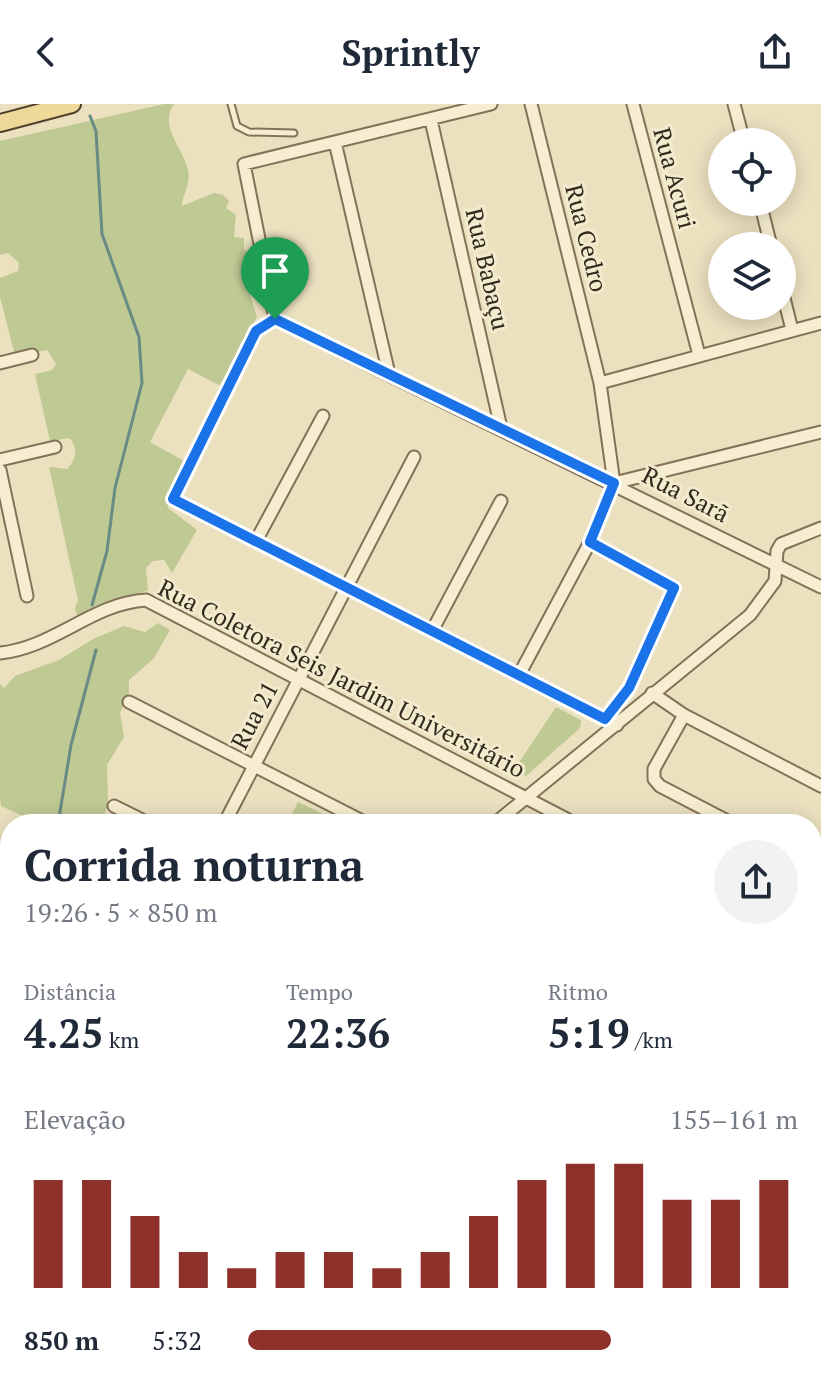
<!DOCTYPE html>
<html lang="pt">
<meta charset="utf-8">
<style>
body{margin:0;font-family:"PT Serif",serif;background:#f2f2f3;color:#1f2937;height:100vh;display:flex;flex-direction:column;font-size:30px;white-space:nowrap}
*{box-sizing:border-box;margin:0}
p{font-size:26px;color:#747a83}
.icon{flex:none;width:44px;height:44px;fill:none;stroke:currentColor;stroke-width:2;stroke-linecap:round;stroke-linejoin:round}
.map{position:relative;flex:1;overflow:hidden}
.panel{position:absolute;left:0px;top:710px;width:822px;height:574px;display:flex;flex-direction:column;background:#fff;border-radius:32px 32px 0 0;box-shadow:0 4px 20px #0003}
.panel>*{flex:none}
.controls{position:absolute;left:708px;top:24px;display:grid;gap:16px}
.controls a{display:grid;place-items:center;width:88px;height:88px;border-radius:50%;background:#fff;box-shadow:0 4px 20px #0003;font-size:40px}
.pin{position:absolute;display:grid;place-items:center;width:68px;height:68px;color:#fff;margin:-82px -34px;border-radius:50% 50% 50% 0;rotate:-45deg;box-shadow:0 0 8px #0007}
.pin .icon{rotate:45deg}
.round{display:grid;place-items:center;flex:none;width:84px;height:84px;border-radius:42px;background:#f2f2f3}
.headline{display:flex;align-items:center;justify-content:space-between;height:136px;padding:0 24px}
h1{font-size:44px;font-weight:700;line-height:60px}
.stats{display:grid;grid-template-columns:repeat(3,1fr);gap:12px;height:136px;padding:8px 24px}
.stats div{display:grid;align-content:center}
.stats b{font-size:40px;font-weight:700}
.stats small{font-size:22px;font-weight:400}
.stats p{font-size:22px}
.chart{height:224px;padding:16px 24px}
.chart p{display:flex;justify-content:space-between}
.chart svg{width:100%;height:144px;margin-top:8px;stroke:#8f312b;stroke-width:6}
ul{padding:0 24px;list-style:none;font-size:26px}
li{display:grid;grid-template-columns:128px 96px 1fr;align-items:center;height:60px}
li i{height:20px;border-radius:10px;background:#8f312b}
header{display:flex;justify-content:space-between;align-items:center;height:104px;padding:0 24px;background:#fff;font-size:36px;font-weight:700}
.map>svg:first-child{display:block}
.farmland{fill:#e1dcad}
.green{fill:#bfc994}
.water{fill:#a2bdb7;stroke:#6a8a85;stroke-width:2}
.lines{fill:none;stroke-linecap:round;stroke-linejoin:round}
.stream{stroke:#6a8a85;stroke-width:3}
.lane-casing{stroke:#837258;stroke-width:9}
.street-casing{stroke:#837258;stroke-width:15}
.primary-casing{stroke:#51402d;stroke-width:20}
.lane{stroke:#f7eed2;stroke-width:5}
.street{stroke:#f7eed2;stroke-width:11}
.primary{stroke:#eed998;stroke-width:16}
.route-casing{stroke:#fff;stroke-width:16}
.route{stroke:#1a73e8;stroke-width:10}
.labels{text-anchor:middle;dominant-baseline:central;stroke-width:6;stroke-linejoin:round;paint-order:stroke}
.street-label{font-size:24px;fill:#33291c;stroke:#f3ebce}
</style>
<header><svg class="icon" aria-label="back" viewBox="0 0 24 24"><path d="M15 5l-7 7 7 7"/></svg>Sprintly<svg class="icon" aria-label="share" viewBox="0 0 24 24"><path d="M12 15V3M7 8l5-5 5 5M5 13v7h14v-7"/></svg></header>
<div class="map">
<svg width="821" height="1283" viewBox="0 0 821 1283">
<rect width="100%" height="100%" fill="#ebe1bf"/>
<path class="farmland" d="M812 1012 821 1019V1202L812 1206Z"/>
<path class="green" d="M164 0H174C158 22 184 45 188 66 191 81 182 91 182 102L214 89 223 91 229 97 226 104 236 111 234 133 244 134V146L254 152 259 186 250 191 257 213 223 283 188 265 150 338 186 358 168 404 197 426 172 469 164 456 153 457 146 464 148 486 78 515 75 504 78 496 49 363 67 365C76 355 79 344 69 334L50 337 35 270 52 266 56 260 47 246 15 252 0 193V174L18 167 19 159 8 149 0 151V37Z
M158 519 170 526 154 554 129 576V589L120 609 124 633 107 661 108 701 101 720H14L23 712 1 702 0 695V580L4 584 15 572 59 556 93 535 124 522 145 528Z
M556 603 581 616 580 624 526 672 514 666Z
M298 698 344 720H287Z
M10 737V969L2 964C12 931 6 921 0 890 0 863 0 811 3 784L0 769Z
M821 1152V1283H398L397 1274H812V1154Z
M157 1274H265L266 1277 261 1283H166Z"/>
<path class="water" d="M714 1274H798L786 1283H701Z"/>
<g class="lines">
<path class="stream" d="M90 12 96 27 102 130 139 233 142 279 115 384 107 447 92 501
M58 720 71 641 96 546
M224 1274V1283"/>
<defs>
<path id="lane" d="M231 0 237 22 249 28 294 29"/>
<path id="street" d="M531 0 600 279 614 379
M633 0 699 251
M734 0 744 38
M431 16 501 324
M335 38 389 270
M760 98 771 142
M782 186 792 226
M275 215 256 227 173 395 617 621
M275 215 821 483
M275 215 244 60 491 0
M0 259 32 251
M600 279 821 219
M0 356 55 343
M0 366 27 492
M614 379 821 328
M256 437 323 312
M590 438 674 484 629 584 605 615
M432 527 501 397
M0 549C53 544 93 499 146 496L576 720
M519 571 590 438 614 379
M652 589 684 611 821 682
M129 598 368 720
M684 611 654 665V675L660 682 733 720
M114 702 150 720
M224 720 414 353
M494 720 750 511 775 477 777 447 781 440 821 424
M812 761 821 744
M812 850 821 855
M812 943 821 948
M812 997 821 1002
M0 1141 10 1133
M0 1147 10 1156
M0 1262 10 1239
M297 1274 299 1283
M121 1283 125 1274"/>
<path id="primary" d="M0 19 72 0"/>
</defs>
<use href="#lane" class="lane-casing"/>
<use href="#street" class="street-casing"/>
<use href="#primary" class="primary-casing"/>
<use href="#lane" class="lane"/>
<use href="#street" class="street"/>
<use href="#primary" class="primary"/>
</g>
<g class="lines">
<defs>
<path id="route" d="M275 215 614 379 590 438 674 484 629 584 605 615 173 395 256 227Z"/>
</defs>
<use href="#route" class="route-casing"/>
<use href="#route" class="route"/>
</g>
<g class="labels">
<g class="street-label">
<text transform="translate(675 74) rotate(75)">Rua Acuri</text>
<text transform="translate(587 134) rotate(76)">Rua Cedro</text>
<text transform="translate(488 165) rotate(77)">Rua Babaçu</text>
<text transform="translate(686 390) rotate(27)">Rua Sarã</text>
<text transform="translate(342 574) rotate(27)">Rua Coletora Seis Jardim Universitário</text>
<text transform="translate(254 611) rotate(-62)">Rua 21</text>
</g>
</g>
</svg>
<div class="controls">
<a><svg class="icon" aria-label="locate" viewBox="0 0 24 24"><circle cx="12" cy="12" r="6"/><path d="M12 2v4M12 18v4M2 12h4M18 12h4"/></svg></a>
<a><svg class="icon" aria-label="layers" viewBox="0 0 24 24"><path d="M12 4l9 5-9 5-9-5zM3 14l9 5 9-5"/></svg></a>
</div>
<div class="pin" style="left:275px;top:215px;background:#1e9e55"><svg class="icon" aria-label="arrive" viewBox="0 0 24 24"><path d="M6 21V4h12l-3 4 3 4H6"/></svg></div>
<section class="panel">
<div class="headline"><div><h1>Corrida noturna</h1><p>19:26 · 5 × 850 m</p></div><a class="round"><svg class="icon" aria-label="share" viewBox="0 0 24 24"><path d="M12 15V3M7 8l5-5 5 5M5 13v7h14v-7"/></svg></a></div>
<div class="stats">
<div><p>Distância</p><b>4.25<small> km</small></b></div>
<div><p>Tempo</p><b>22:36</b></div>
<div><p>Ritmo</p><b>5:19<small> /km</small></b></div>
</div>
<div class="chart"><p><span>Elevação</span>155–161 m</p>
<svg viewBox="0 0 160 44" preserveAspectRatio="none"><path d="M5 44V11M15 44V11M25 44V22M35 44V33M45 44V38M55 44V33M65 44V33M75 44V38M85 44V33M95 44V22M105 44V11M115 44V6M125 44V6M135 44V17M145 44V17M155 44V11"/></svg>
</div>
<ul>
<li><b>850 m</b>5:32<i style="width:66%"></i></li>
</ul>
</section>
</div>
